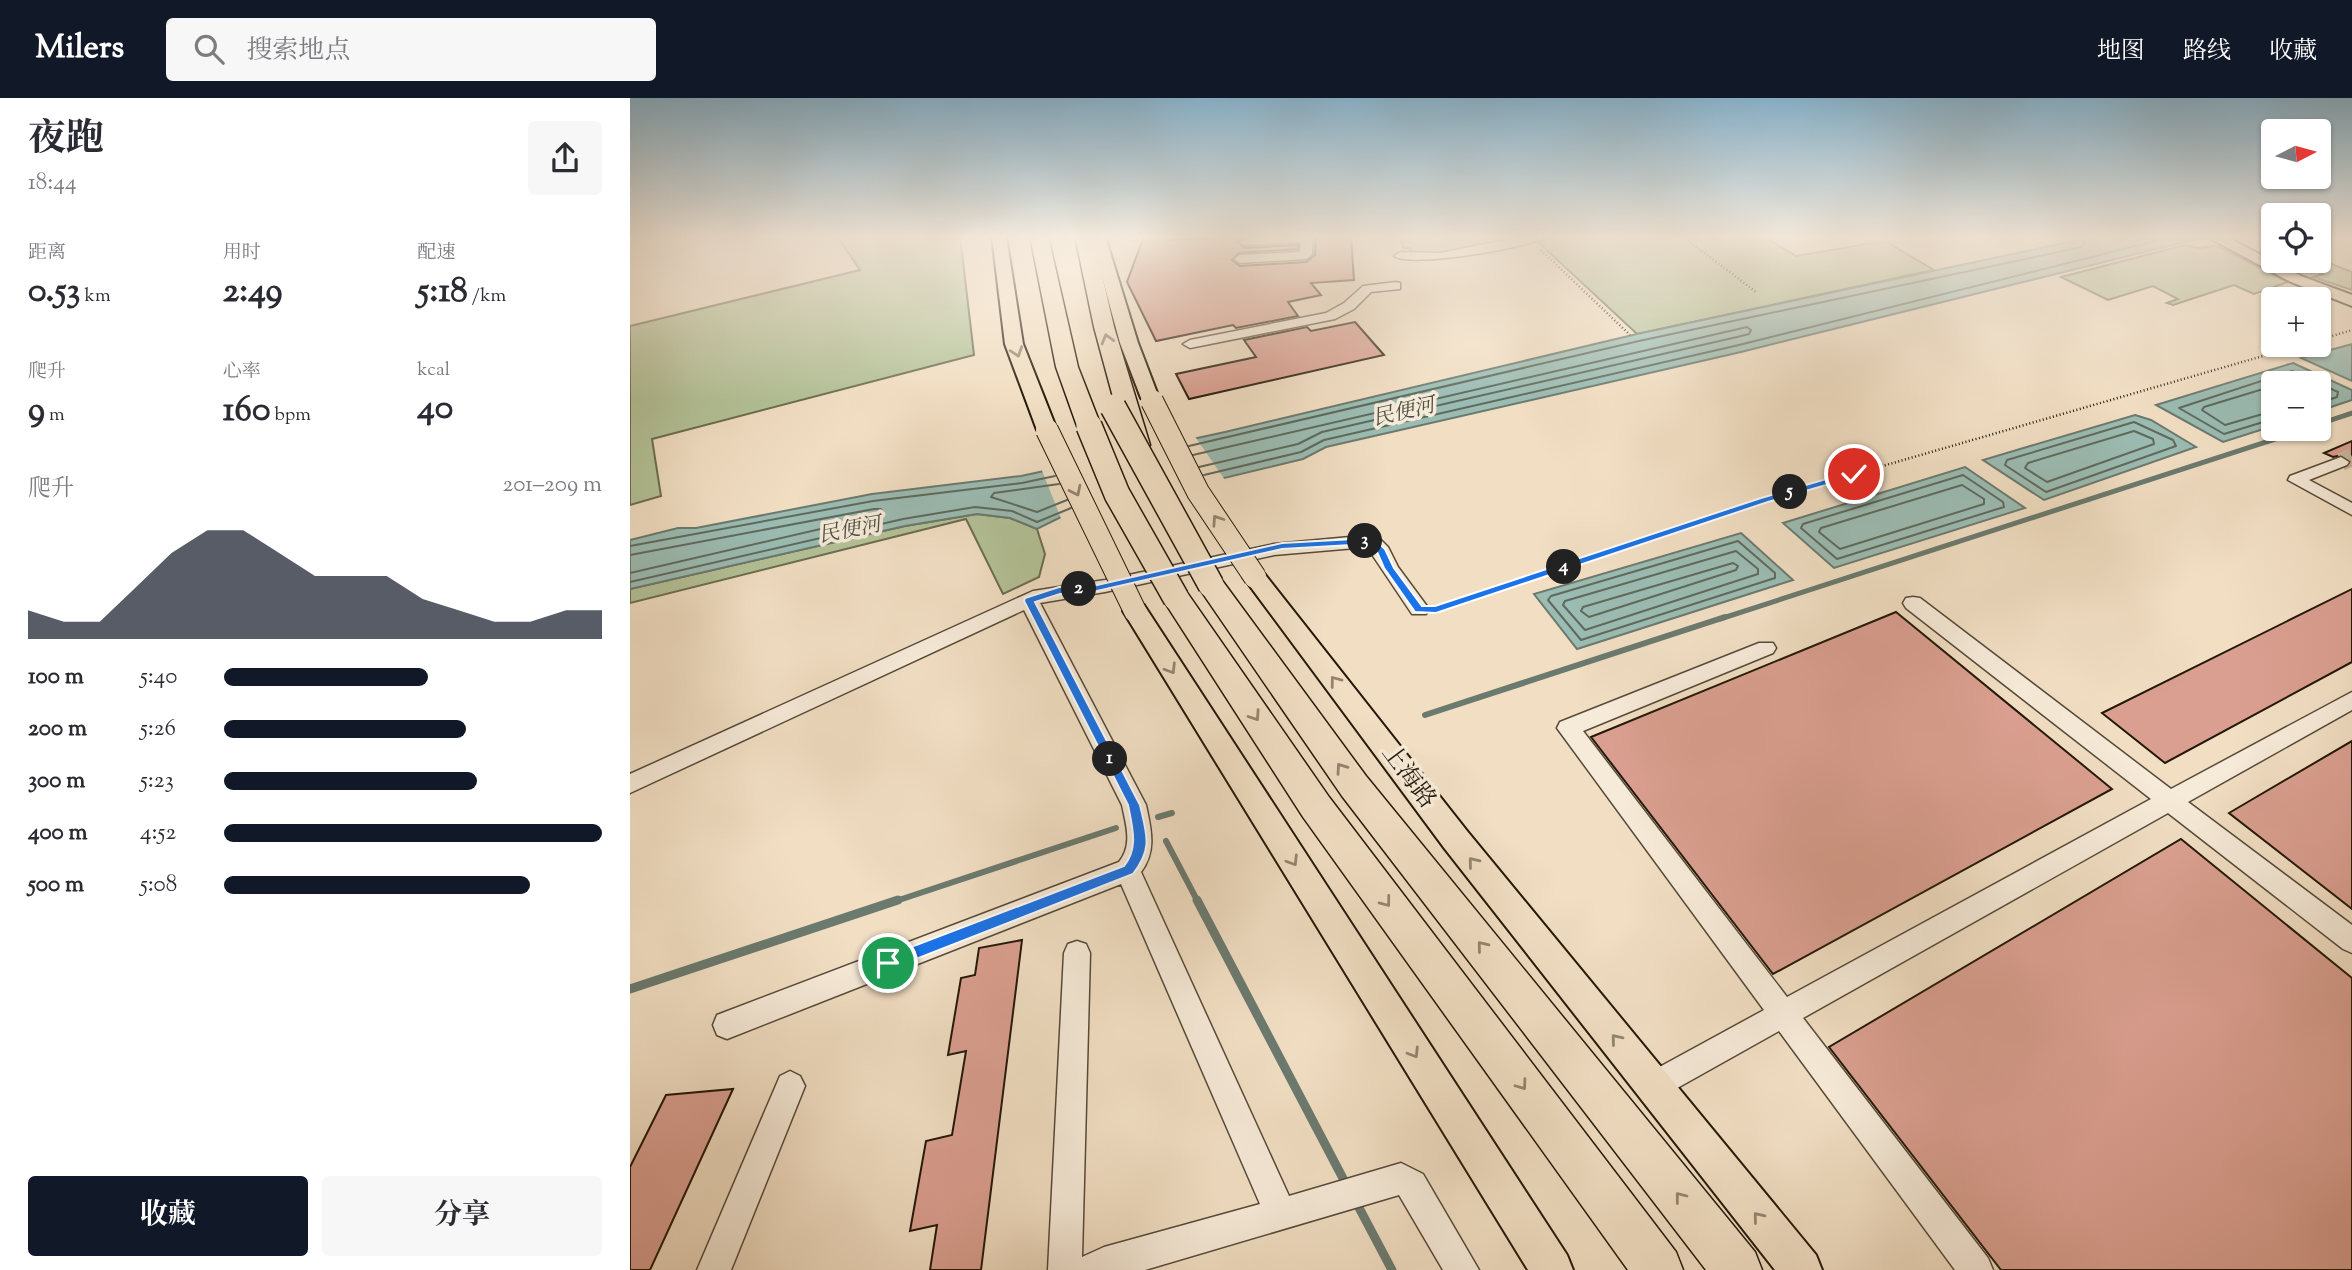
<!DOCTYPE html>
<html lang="zh">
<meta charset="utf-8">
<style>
body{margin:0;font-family:"Sorts Mill Goudy","Noto Serif SC",serif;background:#f7f7f7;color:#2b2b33;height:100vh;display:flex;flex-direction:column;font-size:26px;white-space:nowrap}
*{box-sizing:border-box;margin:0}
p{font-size:23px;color:#7c7c81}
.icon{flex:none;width:38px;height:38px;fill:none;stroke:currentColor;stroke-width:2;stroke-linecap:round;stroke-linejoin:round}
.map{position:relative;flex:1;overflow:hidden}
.side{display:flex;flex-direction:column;background:#fff;width:630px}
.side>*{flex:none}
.needle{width:46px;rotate:84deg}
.fabs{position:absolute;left:1631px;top:21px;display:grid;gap:14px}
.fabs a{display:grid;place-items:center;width:70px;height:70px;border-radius:7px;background:#fff;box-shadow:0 2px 5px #0004;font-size:35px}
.pin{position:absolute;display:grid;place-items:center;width:60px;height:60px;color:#fff;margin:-30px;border:4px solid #fff;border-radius:50%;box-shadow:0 2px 7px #0007}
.km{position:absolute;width:35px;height:35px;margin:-18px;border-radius:50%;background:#222;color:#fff;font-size:19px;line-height:35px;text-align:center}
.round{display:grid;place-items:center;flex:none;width:74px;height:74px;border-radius:7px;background:#f7f7f7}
.head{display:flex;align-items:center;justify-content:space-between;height:119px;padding:0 28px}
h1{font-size:38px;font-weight:700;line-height:52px}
.stats{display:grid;grid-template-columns:repeat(3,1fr);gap:10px;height:119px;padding:7px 28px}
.stats div{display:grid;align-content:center}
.stats b{font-size:35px;font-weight:700}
.stats small{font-size:19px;font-weight:400}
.stats p{font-size:19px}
.chart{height:196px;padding:14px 28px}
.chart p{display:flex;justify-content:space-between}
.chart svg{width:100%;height:126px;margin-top:7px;fill:#111827;opacity:.7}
.cta{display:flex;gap:14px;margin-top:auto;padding:14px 28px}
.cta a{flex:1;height:80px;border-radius:7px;background:#111827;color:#fff;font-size:28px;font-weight:700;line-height:80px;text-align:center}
.cta a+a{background:#f7f7f7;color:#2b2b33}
ul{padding:0 28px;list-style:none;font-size:23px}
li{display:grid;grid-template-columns:112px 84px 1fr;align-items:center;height:52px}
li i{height:18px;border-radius:9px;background:#111827}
header{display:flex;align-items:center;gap:42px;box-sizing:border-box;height:98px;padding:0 35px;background:#111827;color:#fff}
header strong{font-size:33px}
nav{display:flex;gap:38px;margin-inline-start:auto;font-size:24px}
.search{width:490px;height:63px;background:#f7f7f7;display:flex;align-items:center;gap:18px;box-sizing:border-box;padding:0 24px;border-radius:7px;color:#7c7c81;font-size:26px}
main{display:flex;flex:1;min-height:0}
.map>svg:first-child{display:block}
.green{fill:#b4c298;stroke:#6c6d50;stroke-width:2}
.water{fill:#9bbcb3;stroke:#6b7a6f;stroke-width:2}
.pier{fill:#f1dec3}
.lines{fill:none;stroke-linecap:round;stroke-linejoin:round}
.shore{stroke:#5f6a5e;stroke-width:2}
.stream-far2{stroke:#6b7a6f;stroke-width:5}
.stream-far1{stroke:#6b7a6f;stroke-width:6}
.stream{stroke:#6b7a6f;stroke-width:9}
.building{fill:#da9f90;stroke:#231809;stroke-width:2}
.minor-tunnel{stroke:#c8b69e;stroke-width:18;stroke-dasharray:18 9;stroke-linecap:butt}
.minor-casing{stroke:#564a38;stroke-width:3}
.major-casing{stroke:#231809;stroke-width:4}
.highway-casing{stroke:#231809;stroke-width:3}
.path{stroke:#231809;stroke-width:2.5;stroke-dasharray:1 2.5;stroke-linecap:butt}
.minor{fill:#f6ead8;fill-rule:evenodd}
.major{fill:#f1dec3;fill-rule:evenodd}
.highway{fill:#f1dec3;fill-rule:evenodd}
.major-bridge-far1-casing{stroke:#231809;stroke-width:19;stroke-linecap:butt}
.major-bridge-casing{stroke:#231809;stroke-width:24;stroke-linecap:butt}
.highway-bridge-casing{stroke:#231809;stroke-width:28;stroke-linecap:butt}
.major-bridge-far1{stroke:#f1dec3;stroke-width:17}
.major-bridge{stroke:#f1dec3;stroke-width:22}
.highway-bridge{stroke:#f1dec3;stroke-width:25}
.oneway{stroke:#94856f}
.route{fill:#1a73e8;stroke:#fff;stroke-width:2}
.labels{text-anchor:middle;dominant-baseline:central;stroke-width:7;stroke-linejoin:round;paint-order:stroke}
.far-water-label{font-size:21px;font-style:italic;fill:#4d5144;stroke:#f6ead8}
.street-label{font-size:24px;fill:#231809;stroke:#f6ead8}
</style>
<header>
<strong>Milers</strong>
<div class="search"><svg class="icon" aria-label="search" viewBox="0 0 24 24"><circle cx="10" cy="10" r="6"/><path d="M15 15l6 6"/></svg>搜索地点</div>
<nav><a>地图</a><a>路线</a><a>收藏</a></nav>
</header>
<main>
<section class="side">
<div class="head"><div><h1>夜跑</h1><p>18:44</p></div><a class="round"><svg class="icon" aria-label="share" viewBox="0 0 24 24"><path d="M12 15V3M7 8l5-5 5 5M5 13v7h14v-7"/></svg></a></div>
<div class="stats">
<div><p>距离</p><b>0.53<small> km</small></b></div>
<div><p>用时</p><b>2:49</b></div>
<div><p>配速</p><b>5:18<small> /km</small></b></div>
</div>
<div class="stats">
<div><p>爬升</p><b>9<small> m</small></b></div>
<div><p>心率</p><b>160<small> bpm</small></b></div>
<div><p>kcal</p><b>40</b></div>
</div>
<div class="chart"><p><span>爬升</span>201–209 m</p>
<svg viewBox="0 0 160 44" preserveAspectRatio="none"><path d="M0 44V34L10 38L20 38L30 26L40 14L50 6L60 6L70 14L80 22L90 22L100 22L110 30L120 34L130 38L140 38L150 34L160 34V44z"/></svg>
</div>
<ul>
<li><b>100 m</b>5:40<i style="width:54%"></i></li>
<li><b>200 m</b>5:26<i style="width:64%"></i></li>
<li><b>300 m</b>5:23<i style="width:67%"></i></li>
<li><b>400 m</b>4:52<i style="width:100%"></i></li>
<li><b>500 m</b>5:08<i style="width:81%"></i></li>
</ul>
<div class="cta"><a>收藏</a><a>分享</a></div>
</section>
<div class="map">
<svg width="1722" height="1172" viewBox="0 0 1722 1172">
<rect width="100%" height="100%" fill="#f1dec3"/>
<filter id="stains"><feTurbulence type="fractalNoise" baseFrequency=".00286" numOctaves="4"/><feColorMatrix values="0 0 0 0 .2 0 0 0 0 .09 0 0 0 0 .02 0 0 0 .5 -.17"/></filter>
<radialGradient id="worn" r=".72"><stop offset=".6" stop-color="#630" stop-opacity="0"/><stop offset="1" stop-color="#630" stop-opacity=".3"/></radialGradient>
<path class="green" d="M207 138H330L344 257 22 341 31 398 0 407V228L230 172Z
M771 138H903L809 155H782L780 150H773Z
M923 138H1133L1166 158 1255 143 1304 172 1007 236 906 142Z
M1555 147 1568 150 1587 148 1658 184 1624 196 1604 187 1543 207 1537 205 1548 201 1523 188 1478 202 1431 179Z
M1689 161 1722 174V192L1683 179 1693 176 1660 163Z
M347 416 380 420 407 431 415 456 409 479 373 496 336 421 0 505V491L275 428Z"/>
<path class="water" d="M1467 138H1579L1111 254 696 349 673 361 431 419 407 431 380 420 347 416 275 428 0 491V442L48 430H66L242 396 391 378 595 334 1007 236Z
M1722 246V283L1671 260Z
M1663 265 1722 292V302L1689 313V285H1643V328L1593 344 1526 307Z
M1505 317 1521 322 1566 349 1414 402 1353 362Z
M1335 369 1395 410 1204 470 1153 425Z
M1111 435 1163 482 947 551 904 496Z"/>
<path class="pier" d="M564 337 595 382 432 423 411 370Z"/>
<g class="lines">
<path class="shore" d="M1643 288 1574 309 1572 312 1595 327 1643 313
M1643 321 1594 336 1549 310 1662 273 1708 294 1707 299 1689 305
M1504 324 1543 342 1546 348 1416 394 1375 367 1377 362Z
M1504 333 1523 341 1524 346 1417 384 1395 370 1398 365Z
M559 348 1009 243 1452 149 1459 138
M563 357 1117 229 1121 232 1119 236 1107 239 692 334 668 346 569 369
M574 377 671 354 694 342 1109 247 1546 138
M1333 377 1373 404 1374 409 1207 461 1171 430 1173 426Z
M429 386 364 395 361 399 407 414 437 402
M1332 387 1354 401V406L1210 451 1189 434 1191 430Z
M1108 443 1145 475V480L951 542 918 502 921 498Z
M0 448 243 403 392 385 425 378
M1106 453 1128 471V476L955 532 933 507 935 503Z
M0 457 244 411H251L253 414 251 417 0 475
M1103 465 1108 468 1106 472 959 519 951 513 953 509Z
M0 484 273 421 345 409 382 413 407 424 441 410"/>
<path class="stream-far2" d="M1689 326 1722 315
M1090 521 1676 331"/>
<path class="stream-far1" d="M795 617 1095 519
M528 719 542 715
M536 743 568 804
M263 804 486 730"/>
<path class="stream" d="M567 802 717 1088
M0 891 268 802
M726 1104 762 1172"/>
</g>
<path class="building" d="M514 138H541L540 142 616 138 607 143 615 150 668 147V151L609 155 602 162 610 168 676 164 685 157 686 138H721L724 182 681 185 691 197 658 204 668 218 606 230 603 227 526 243 497 184Z
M725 224 754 257 559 301 546 276 626 259 614 242 677 229 681 233Z
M1722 343V368L1720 362 1712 357 1703 359 1694 355Z
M1722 491V564L1535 665 1472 615Z
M1266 514 1482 691 1143 876 961 639Z
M1722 643V811L1599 715Z
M1551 741 1722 880V1172H1371L1199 949Z
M392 842 351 1172H300L307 1127 280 1133 296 1043 322 1037 336 953 318 957 331 880 345 877 349 850Z
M103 991 20 1172H0V1069L36 997Z"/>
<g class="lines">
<path class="minor-tunnel" d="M1711 364 1722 359"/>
<defs>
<path id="minor" d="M497 138H509V139L503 142Z
M650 138H683L682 157 676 161 610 165 604 161 610 157 670 154 671 144 615 147 609 144 615 141Z
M894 138H918C900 150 780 170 764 158L770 154 811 155Z
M766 184 770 185V191L741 194 724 211 705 221 560 250 553 246 560 242 696 215 714 205 733 188Z
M1711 359 1719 364 1717 367 1679 382 1722 405V417L1658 382 1660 378Z
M742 437 748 439 758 449 768 469 799 511 796 516H782L737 449 644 457 475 494 410 505 516 707C521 731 527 753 511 774L659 1098 771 1065 793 1076 849 1172H813L769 1097 515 1172H418L434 855 438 846 447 843 456 846 460 855 452 1159 474 1149 630 1106 491 786 97 941 87 937 83 927 87 917 489 764C503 747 496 727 492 707L394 512 0 695V676L403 493 475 482 644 446Z
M1283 499 1290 500 1541 691 1722 594V612L1558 704 1722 827V855L1713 851 1538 715 1173 920 1358 1160 1363 1172H1325L1149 933 1033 998 1023 1003 1013 998 1008 988 1013 978 1134 912 927 630 930 624 1129 545H1143L1146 550 1143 555 953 633 1157 899 1521 701 1276 510 1273 505 1276 500Z
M160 973 170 978 175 988 101 1172H67L150 978Z"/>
<path id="major" d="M362 138H376L393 246 427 332 424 336 417 338 407 332 375 246Z
M461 138H475L508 245 529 300 527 304 520 306 511 300 490 245Z
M1576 138H1595L1671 178 1722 197V208L1661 184Z
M625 471 633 474 837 733 1186 1157 1192 1172H1145L815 751 617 484 613 479 617 474Z
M505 505 514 507 937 1157 943 1172H898L493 513 496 507Z"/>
<path id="highway" d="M400 138H418L448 269 471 328 467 333H451L447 328 426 269Z
M445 138H463L484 229 520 347 516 352H500L496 347 464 229Z
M581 478 591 481 736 678 1125 1154 1132 1172H1076L712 698 567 487 571 481Z
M546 491 556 493 699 699 1046 1154 1053 1172H998L673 719 532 500 536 493Z"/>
</defs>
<use href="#minor" class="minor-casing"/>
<use href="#major" class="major-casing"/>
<use href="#highway" class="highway-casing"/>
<path class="path" d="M1052 138 1126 194
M911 152 1000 237
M1689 242 1722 232
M805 512 1135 402 1671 247"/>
<use href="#minor" class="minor"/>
<use href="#major" class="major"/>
<use href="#highway" class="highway"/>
<defs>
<path id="major-bridge-far1" d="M520 300 522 305"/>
<path id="major-bridge" d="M522 303 568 394 625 479
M417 332 505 513"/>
<path id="highway-bridge" d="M483 309 581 487
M459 328 487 396 546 500"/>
</defs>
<use href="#major-bridge-far1" class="major-bridge-far1-casing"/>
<use href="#major-bridge" class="major-bridge-casing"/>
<use href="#highway-bridge" class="highway-bridge-casing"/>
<use href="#major-bridge-far1" class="major-bridge-far1"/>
<use href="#major-bridge" class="major-bridge"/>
<use href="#highway-bridge" class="highway-bridge"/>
</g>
<defs><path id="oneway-chevron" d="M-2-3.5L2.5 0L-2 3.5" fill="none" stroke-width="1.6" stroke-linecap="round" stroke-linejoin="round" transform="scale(1.75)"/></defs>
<g class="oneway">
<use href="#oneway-chevron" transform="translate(477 241) rotate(-106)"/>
<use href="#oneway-chevron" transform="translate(387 254) rotate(71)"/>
<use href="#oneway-chevron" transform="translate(446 393) rotate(64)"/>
<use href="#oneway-chevron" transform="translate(587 422) rotate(-124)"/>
<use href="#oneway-chevron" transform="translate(541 571) rotate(58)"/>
<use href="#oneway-chevron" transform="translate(705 583) rotate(-127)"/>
<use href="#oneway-chevron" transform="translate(625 618) rotate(56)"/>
<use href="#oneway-chevron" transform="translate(711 670) rotate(-125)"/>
<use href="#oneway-chevron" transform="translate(663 763) rotate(58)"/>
<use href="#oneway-chevron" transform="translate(843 764) rotate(-129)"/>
<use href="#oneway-chevron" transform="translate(756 804) rotate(53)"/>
<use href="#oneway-chevron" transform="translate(852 848) rotate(-129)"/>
<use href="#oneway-chevron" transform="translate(986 941) rotate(-129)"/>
<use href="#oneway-chevron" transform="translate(784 955) rotate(58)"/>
<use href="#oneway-chevron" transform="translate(892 987) rotate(54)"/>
<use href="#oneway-chevron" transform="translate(1050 1099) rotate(-128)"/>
<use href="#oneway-chevron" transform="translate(1128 1119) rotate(-129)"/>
</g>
<linearGradient id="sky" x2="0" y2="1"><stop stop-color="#89b7d3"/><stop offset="0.46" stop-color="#f9f0e4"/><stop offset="1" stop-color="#f9f0e4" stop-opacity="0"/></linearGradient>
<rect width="1722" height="302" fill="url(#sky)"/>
<path class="route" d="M1224 373 1227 374V378L1138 404 806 515 785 514 754 470 747 454 739 446 652 451 467 493 430 496 405 504 510 707C517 737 523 751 503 776L258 872 252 870 250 865 252 860 494 768C509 749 502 729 498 707L394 503 395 500 429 489 467 487 652 445 742 440 755 451 764 470 792 508H805L1131 400Z"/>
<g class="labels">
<g class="far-water-label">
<text transform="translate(774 315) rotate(-13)">民便河</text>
<text transform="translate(220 433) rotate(-11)">民便河</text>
</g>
<g class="street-label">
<text transform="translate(778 679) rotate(53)">上海路</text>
</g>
</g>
<rect width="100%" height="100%" filter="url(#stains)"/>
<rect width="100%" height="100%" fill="url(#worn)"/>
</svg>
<div class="fabs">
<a><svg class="needle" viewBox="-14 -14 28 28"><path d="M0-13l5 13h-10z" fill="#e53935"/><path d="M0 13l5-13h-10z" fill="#7c7c81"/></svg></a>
<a><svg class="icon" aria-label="locate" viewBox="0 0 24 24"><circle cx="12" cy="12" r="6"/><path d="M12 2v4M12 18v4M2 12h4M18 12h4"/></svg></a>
<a>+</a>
<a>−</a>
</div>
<div class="pin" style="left:258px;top:865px;background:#1e9e55"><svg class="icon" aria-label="arrive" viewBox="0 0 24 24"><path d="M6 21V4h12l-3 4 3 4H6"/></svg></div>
<div class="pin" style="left:1224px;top:376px;background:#d93025"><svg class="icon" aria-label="check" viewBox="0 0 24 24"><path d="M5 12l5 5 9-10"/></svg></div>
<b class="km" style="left:480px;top:661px">1</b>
<b class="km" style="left:449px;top:491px">2</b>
<b class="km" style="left:735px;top:443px">3</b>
<b class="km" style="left:934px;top:469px">4</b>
<b class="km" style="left:1160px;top:394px">5</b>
</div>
</main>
